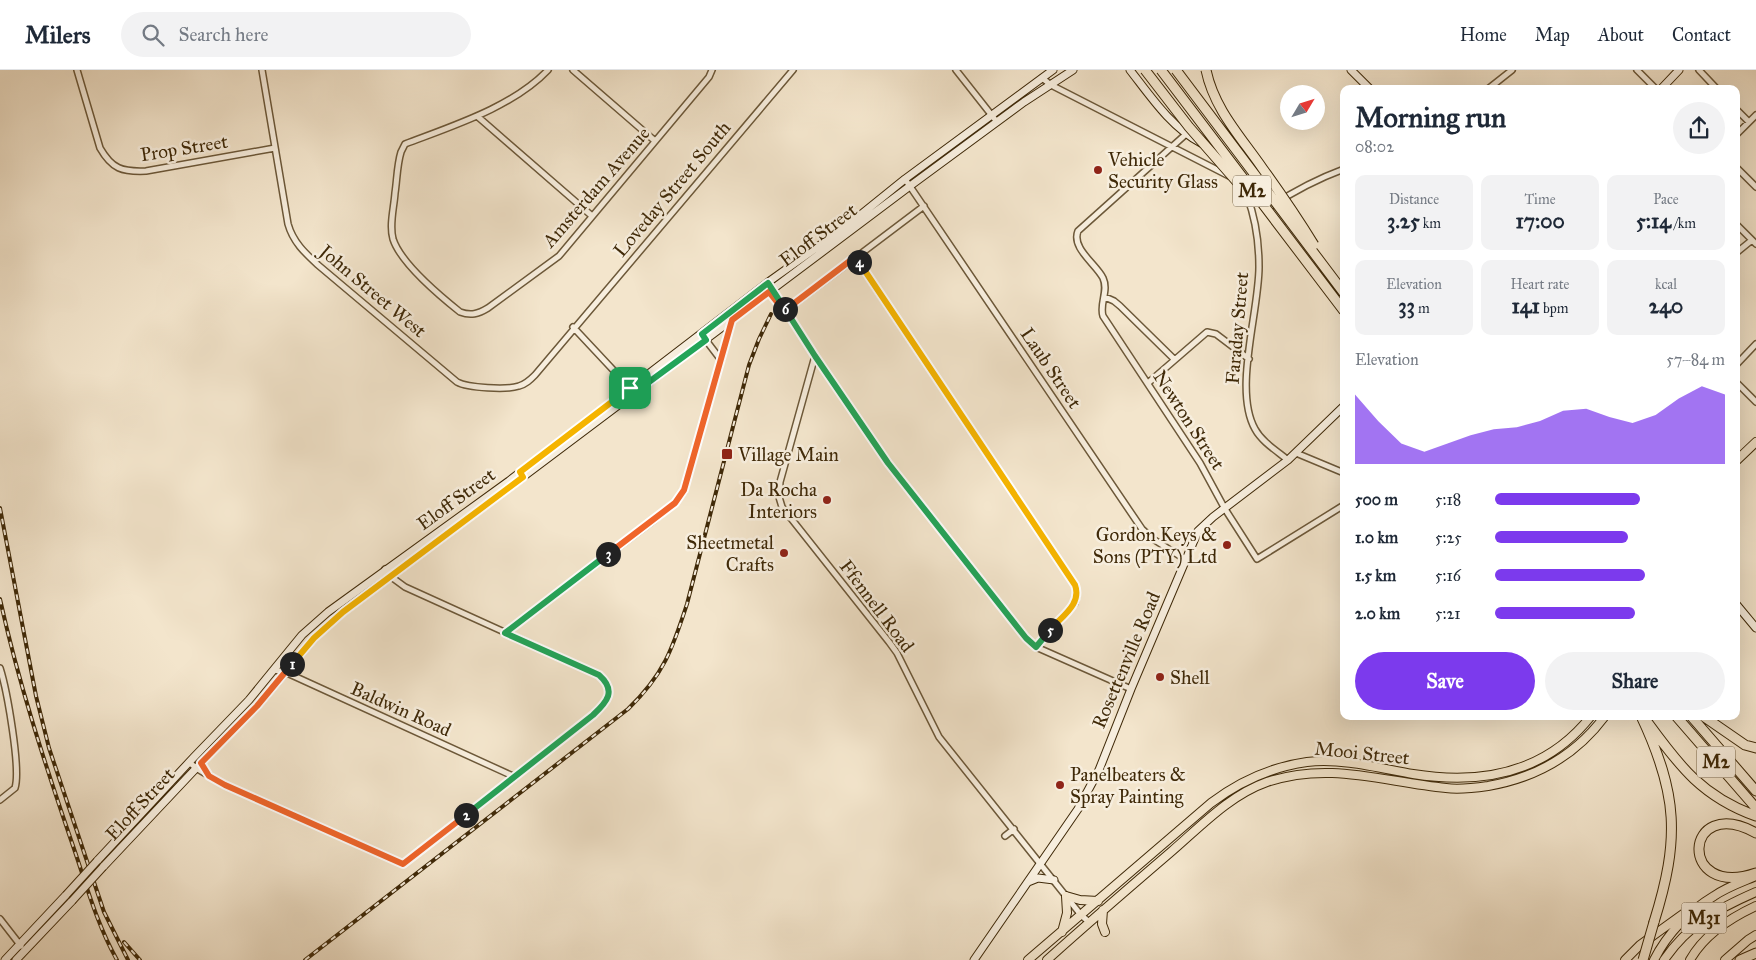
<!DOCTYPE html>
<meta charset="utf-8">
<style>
body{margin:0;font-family:"IM FELL Great Primer",serif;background:#f2f2f3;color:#1f2937;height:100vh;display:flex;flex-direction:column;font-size:19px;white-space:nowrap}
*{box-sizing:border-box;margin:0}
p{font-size:16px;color:#747a83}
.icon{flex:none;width:28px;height:28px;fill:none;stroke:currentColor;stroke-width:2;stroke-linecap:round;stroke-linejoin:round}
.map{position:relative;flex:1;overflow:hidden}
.panel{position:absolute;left:1340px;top:15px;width:400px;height:635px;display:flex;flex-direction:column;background:#fff;border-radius:10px;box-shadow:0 5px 20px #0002}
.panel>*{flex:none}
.needle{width:32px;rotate:52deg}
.buttons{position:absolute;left:1280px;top:15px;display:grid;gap:10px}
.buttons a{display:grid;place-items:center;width:45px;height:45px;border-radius:50%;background:#fff;box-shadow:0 5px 20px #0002;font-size:25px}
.pin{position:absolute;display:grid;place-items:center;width:42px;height:42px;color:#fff;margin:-21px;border-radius:10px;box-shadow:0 2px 8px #0006}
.km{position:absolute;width:25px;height:25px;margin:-12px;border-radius:50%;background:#222;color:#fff;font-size:14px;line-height:25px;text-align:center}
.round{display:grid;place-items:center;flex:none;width:52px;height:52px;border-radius:26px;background:#f2f2f3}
.summary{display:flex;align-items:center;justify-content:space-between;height:85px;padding:0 15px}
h1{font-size:28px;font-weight:700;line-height:38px}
.metrics{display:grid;grid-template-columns:repeat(3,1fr);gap:8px;height:85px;padding:5px 15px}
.metrics div{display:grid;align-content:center;border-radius:10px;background:#f2f2f3;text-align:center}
.metrics b{font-size:21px;font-weight:700}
.metrics small{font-size:14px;font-weight:400}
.metrics p{font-size:14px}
.chart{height:140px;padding:10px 15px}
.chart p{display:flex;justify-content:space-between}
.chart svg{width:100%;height:90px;margin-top:5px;fill:#7c3aed;opacity:.7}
.action{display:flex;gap:10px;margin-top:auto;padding:10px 15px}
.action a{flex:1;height:58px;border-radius:30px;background:#7c3aed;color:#fff;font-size:20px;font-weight:700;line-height:58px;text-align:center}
.action a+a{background:#f2f2f3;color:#1f2937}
ul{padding:0 15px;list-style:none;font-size:16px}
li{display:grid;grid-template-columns:80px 60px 1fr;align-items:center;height:38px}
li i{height:12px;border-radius:6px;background:#7c3aed}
header{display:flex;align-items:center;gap:30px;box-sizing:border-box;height:70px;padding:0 25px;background:#fff;border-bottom:1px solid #e0e1e3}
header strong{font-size:24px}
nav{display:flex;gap:28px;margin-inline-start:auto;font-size:18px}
.search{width:350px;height:45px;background:#f2f2f3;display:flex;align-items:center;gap:12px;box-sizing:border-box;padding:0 18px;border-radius:28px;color:#747a83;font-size:19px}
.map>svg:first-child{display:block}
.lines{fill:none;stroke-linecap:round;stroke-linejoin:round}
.street-casing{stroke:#6c5839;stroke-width:8}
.secondary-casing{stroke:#3f2908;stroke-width:9}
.primary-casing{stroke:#3f2908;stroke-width:10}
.highway-casing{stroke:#3f2908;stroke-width:11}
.street{stroke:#f7eede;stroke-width:5}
.secondary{stroke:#f7eede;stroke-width:7}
.primary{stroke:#f3e5cc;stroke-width:8}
.highway{stroke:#f3e5cc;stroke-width:9}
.rail-casing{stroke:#3f2908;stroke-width:4}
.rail{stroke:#f7eede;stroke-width:2;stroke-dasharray:5.5;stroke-linecap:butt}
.secondary-bridge-casing{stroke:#3f2908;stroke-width:9;stroke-linecap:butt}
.highway-bridge-casing{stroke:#3f2908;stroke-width:11;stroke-linecap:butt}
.secondary-bridge{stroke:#f7eede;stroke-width:7}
.highway-bridge{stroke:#f3e5cc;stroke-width:9}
.split-1-casing{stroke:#fff;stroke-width:10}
.split-2-casing{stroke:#fff;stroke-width:10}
.split-3-casing{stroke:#fff;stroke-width:10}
.split-4-casing{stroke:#fff;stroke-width:10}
.split-5-casing{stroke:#fff;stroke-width:10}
.split-6-casing{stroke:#fff;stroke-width:10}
.split-7-casing{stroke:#fff;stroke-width:10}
.split-1{stroke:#f5b400;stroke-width:6}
.split-2{stroke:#f0652b;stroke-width:6}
.split-3{stroke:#22a559;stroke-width:6}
.split-4{stroke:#f0652b;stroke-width:6}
.split-5{stroke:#f5b400;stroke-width:6}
.split-6{stroke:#22a559;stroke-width:6}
.split-7{stroke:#22a559;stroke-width:6}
.poi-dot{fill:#8f2418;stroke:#f7eede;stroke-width:2}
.labels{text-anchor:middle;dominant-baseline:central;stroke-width:5;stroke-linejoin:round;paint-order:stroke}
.shield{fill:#f7eede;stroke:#766448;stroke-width:1}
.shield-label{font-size:18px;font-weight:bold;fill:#3f2908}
.street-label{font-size:19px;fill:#3f2908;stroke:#f7eede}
.poi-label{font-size:19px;fill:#3f2908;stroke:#f7eede;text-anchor:start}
</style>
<header>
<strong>Milers</strong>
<div class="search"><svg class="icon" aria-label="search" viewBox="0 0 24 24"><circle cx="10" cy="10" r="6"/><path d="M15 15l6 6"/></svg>Search here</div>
<nav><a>Home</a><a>Map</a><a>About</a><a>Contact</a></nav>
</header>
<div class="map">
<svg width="1756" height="890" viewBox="0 0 1756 890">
<rect width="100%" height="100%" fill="#f3e5cc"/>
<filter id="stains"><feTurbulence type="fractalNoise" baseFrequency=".004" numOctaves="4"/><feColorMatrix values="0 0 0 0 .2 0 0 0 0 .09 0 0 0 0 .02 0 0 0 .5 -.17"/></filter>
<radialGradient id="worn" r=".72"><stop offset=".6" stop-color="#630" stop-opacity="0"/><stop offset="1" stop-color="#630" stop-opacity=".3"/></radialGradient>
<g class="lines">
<defs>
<path id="street" d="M77 0 100 78C112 99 122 102 146 101L275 78
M262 0 288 154C293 172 305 183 318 195L457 312C468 318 507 320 519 316 526 314 530 310 535 305L793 0
M548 0C513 37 452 56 405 74L401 82C397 95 397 110 395 123 394 138 389 155 393 169 401 194 440 226 460 242 471 246 478 244 488 238L559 186 709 7 712 0
M573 0 655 71
M956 0 997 52
M1637 0 1656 19
M1699 0 1717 19
M1042 8 1051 15 1229 106
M1488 19 1512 0
M1736 39 1749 52
M477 46 592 146
M1185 65 1078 161C1071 178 1096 194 1103 208 1109 221 1099 234 1103 246L1200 393 1225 439 1257 489 1344 435
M1736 65 1756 45
M1736 97 1756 117
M905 109 1142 459 1153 469 1186 490
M1247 126C1255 147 1259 174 1259 197 1259 242 1233 320 1255 359 1262 372 1277 381 1288 390
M1270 137C1294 121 1317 109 1344 99
M1736 154 1756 174
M1736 183 1752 170
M855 187 1075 515 1077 524 1075 533 1036 577
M764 215 781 237
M771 217 810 279 888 393 1026 568 1036 577 1131 619
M1105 227 1114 231 1120 236 1174 289
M785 241 924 136
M573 257 631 319
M705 269 721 290
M815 286 780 412 779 427 782 437 889 572 897 583 939 667 1081 845 1089 852
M1736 295 1756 274
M1736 312 1756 332
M1148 313 1207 262 1216 264 1249 289
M1296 383 1344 403
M505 563 654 450 675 433 684 421 732 250
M0 598C7 620 21 699 15 718L0 730
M274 600 285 602 515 707
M189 692 196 698 225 715 403 794 593 645C607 632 617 621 599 605L405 517 390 506 385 499
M1005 766 1014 759
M0 849 21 876"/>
<path id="secondary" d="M1130 0C1151 27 1171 57 1201 73
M1351 0 1370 19
M1661 19 1679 0
M1286 158 1344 233
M1736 534 1756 558
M97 791 194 687 249 630 302 565 328 542 509 411 767 213 848 155 905 109 1053 0
M103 797 201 693 257 636 314 568 343 542 910 116 1024 32 1073 0
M1028 812 1038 808 1054 810
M5 890 66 825
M16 890 72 831
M974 890 1078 739 1099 700 1131 619 1198 461 1213 447 1288 390 1344 336"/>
<path id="primary" d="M1736 391 1756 372
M1066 826 1080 830 1098 831
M1103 840 1102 854 1105 862
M1062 862 1067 843 1066 826
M1028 890 1211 733C1240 711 1271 697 1307 692 1342 688 1379 698 1413 704 1481 715 1546 703 1591 646
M1047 890C1088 853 1130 817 1172 781 1201 756 1230 725 1267 712 1330 691 1383 712 1446 718 1460 720 1474 718 1488 716 1535 708 1576 685 1605 646
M1625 890 1640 875 1690 839
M1654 890C1667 864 1689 841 1714 826 1727 817 1742 812 1756 806
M1664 890C1688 855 1717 839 1756 822
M1690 890C1704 865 1730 848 1756 836
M1725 890 1748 870 1756 865"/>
<path id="highway" d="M1641 646C1678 724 1680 769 1654 852
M1676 646 1756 738
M1691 646 1756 721
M1703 646 1745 675 1756 678
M1648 653C1680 697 1703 727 1756 746
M1756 763C1683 723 1677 830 1756 803
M1740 890 1756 883"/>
</defs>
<use href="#street" class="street-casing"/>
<use href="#secondary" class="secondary-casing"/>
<use href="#primary" class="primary-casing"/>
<use href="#highway" class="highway-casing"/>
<use href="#street" class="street"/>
<use href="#secondary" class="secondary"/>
<use href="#primary" class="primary"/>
<use href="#highway" class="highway"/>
<defs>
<path id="rail" d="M0 438 36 626 49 678 104 842 128 890
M0 529C18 611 44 691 71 770 85 810 96 853 117 890
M124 872 140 890
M305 890 628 639C664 604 672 580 687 534L749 295 759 269 771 244"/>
</defs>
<use href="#rail" class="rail-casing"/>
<use href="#rail" class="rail"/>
<defs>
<path id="secondary-bridge" d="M66 825 97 791
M72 831 103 797"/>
<path id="highway-bridge" d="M1145 0 1189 57 1252 129
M1161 0 1344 241
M1176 0 1344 223
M1206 0C1214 39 1241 67 1263 99 1281 124 1298 149 1314 175
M1643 890 1654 852"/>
</defs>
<use href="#secondary-bridge" class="secondary-bridge-casing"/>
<use href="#highway-bridge" class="highway-bridge-casing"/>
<use href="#secondary-bridge" class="secondary-bridge"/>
<use href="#highway-bridge" class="highway-bridge"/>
</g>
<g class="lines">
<defs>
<path id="split-1" d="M292 594 314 568 343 542 523 407 520 402 630 318"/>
<path id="split-2" d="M292 594 257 636 201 693 209 706 225 715 403 794 466 745"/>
<path id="split-3" d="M466 745 593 645C607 632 617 621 599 605L505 563 608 484"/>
<path id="split-4" d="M608 484 675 433 684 420 732 250 769 222 784 241 855 187 859 192"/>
<path id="split-5" d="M859 192 1075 515C1082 534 1062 546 1050 560"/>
<path id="split-6" d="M785 239 815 286 888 393 1026 568 1036 577 1050 560"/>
<path id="split-7" d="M630 318 634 323 706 270 702 264 768 213 785 239"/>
</defs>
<use href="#split-1" class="split-1-casing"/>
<use href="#split-2" class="split-2-casing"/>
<use href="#split-3" class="split-3-casing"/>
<use href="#split-4" class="split-4-casing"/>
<use href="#split-5" class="split-5-casing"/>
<use href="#split-6" class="split-6-casing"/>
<use href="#split-7" class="split-7-casing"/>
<use href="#split-1" class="split-1"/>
<use href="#split-2" class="split-2"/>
<use href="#split-3" class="split-3"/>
<use href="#split-4" class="split-4"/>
<use href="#split-5" class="split-5"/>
<use href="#split-6" class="split-6"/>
<use href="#split-7" class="split-7"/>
</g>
<g class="poi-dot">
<circle cx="1098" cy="100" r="5"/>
<rect x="721" y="378" width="12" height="12" rx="2.5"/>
<circle cx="827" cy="430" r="5"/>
<circle cx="1227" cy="475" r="5"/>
<circle cx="784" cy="483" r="5"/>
<circle cx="1160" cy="607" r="5"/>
<circle cx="1060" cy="715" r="5"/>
</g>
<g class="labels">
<g class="shield">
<rect x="1233" y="105.5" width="38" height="31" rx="4"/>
<rect x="1697" y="676.5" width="38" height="31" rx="4"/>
<rect x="1681.5" y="832.5" width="45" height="31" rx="4"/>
</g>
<g class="shield-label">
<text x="1252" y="121">M2</text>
<text x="1716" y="692">M2</text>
<text x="1704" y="848">M31</text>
</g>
<g class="street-label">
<text transform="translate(184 78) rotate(-9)">Prop Street</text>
<text transform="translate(596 117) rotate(-49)">Amsterdam Avenue</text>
<text transform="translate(672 119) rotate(-50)">Loveday Street South</text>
<text transform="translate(818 165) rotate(-37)">Eloff Street</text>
<text transform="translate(373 221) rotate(40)">John Street West</text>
<text transform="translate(1237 258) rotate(-85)">Faraday Street</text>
<text transform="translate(1051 298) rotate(56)">Laub Street</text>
<text transform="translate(1189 350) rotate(57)">Newton Street</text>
<text transform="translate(456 429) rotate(-36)">Eloff Street</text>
<text transform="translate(877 536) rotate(53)">Ffennell Road</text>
<text transform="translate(1126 590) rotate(-67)">Rosettenville Road</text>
<text transform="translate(401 639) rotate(24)">Baldwin Road</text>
<text transform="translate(1362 683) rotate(6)">Mooi Street</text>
<text transform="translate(140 734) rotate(-47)">Eloff Street</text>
</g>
<g class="poi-label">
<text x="1108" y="89">Vehicle<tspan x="1108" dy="22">Security Glass</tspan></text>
<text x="738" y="384">Village Main</text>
<text x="817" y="419" text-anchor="end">Da Rocha<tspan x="817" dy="22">Interiors</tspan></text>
<text x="1217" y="464" text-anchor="end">Gordon Keys &amp;<tspan x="1217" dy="22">Sons (PTY) Ltd</tspan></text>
<text x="774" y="472" text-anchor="end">Sheetmetal<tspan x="774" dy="22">Crafts</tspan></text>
<text x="1170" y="607">Shell</text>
<text x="1070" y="704">Panelbeaters &amp;<tspan x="1070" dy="22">Spray Painting</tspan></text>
</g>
</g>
<rect width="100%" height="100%" filter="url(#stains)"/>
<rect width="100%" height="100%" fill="url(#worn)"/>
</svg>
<div class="buttons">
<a><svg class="needle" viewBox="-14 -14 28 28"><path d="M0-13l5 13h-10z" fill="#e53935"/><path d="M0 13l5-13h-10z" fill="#747a83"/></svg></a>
</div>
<div class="pin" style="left:630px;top:318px;background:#1e9e55"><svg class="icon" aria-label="arrive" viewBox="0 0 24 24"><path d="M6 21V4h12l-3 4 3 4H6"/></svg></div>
<b class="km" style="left:292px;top:594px">1</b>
<b class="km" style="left:466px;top:745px">2</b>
<b class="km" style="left:608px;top:484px">3</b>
<b class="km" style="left:859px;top:192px">4</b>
<b class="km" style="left:1050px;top:560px">5</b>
<b class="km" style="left:785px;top:239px">6</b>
<section class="panel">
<div class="summary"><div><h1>Morning run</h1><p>08:02</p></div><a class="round"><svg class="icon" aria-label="share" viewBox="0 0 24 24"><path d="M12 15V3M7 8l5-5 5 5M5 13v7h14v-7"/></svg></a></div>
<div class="metrics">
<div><p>Distance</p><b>3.25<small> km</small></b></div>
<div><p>Time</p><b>17:00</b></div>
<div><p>Pace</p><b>5:14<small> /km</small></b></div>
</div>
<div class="metrics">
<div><p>Elevation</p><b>33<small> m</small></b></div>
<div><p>Heart rate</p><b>141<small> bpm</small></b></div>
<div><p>kcal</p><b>240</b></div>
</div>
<div class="chart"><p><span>Elevation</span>57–84 m</p>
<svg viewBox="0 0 160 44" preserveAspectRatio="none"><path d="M0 44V10L10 23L20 34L30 38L40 34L50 30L60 27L70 26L80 23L90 18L100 17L110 21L120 24L130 20L140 12L150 6L160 10V44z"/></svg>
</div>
<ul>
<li><b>500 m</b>5:18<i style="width:63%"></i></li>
<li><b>1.0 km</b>5:25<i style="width:58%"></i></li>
<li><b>1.5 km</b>5:16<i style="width:65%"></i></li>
<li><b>2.0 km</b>5:21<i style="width:61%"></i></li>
</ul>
<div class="action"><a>Save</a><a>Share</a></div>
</section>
</div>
